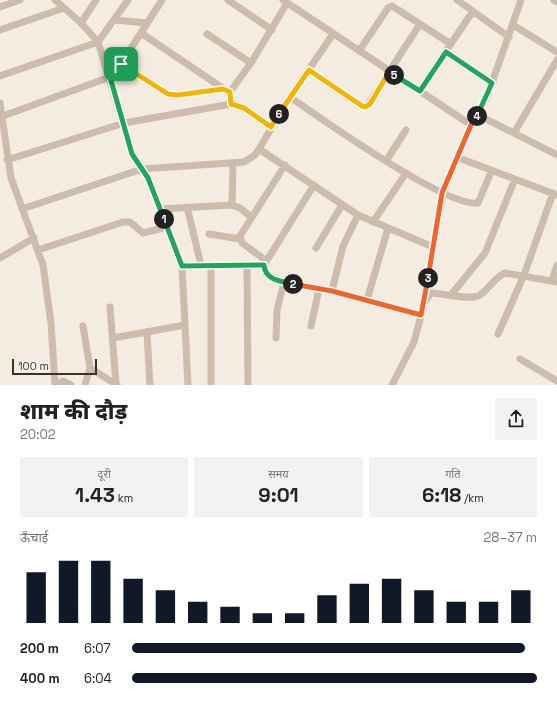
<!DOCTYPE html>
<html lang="hi">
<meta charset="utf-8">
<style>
body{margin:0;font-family:"Space Grotesk","Noto Sans Devanagari",sans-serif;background:#f2f2f2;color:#202124;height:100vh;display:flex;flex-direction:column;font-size:15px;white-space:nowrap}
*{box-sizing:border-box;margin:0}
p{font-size:13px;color:#757577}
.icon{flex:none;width:22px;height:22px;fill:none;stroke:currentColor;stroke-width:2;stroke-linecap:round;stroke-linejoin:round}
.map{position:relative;height:385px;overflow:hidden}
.panel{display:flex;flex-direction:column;background:#fff;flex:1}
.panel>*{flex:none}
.scale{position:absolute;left:12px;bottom:10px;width:85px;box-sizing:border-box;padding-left:4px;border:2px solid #3b302b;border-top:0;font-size:11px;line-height:14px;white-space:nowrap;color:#3b302b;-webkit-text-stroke:3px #fbf5ee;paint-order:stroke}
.pin{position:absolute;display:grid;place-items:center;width:34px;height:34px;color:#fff;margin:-17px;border-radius:8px;box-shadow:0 2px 6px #0006}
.km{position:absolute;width:20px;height:20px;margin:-10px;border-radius:50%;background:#222;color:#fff;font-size:11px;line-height:20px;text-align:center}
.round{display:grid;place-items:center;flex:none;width:42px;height:42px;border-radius:0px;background:#f2f2f2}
.summary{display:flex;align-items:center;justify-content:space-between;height:68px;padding:0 20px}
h1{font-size:22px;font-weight:800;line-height:30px}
.figures{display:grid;grid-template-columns:repeat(3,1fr);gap:6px;height:68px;padding:4px 20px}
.figures div{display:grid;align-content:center;border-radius:0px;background:#f2f2f2;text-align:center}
.figures b{font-size:20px;font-weight:800}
.figures small{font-size:11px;font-weight:400}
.figures p{font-size:11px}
.chart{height:112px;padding:8px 20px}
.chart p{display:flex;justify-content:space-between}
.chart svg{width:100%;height:72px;margin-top:4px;stroke:#111827;stroke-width:6}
ul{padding:0 20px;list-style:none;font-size:13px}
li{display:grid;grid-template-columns:64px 48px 1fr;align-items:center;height:30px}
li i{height:10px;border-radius:5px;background:#111827}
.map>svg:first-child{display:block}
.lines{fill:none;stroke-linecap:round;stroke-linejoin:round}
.minor{stroke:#cdbbac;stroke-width:7}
.split-1-casing{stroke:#fff;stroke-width:8}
.split-2-casing{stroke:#fff;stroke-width:8}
.split-3-casing{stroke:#fff;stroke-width:8}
.split-4-casing{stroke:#fff;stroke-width:8}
.split-5-casing{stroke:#fff;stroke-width:8}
.split-6-casing{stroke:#fff;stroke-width:8}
.split-7-casing{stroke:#fff;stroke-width:8}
.split-1{stroke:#22a559;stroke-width:5}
.split-2{stroke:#22a559;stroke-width:5}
.split-3{stroke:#f0652b;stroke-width:5}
.split-4{stroke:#f0652b;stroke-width:5}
.split-5{stroke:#22a559;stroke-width:5}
.split-6{stroke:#f5b400;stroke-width:5}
.split-7{stroke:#f5b400;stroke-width:5}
</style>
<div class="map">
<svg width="557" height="385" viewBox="0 0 557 385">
<rect width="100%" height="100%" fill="#f4ebe1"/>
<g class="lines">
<path class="minor" d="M128 0 98 42 132 153 148 178 182 266 188 385
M228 0 272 30
M283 0 471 125
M457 0 509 37
M554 0 557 2
M0 7 20 0
M115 20 147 23
M81 23 96 0
M513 25 557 52
M0 30 64 8
M141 33 224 89
M207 34 251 63
M359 51 388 8 392 6 451 44
M446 52 493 83
M121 64 168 94 178 95 223 89
M309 70 361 106H367L420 24
M0 76 98 42 81 23 55 0
M419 91 473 11
M290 97C320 118 447 208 478 203L491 172
M0 103 11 178 43 265 51 323 55 385
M231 104 230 92 251 63 287 3
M478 115 557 155
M3 116 110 77 121 64 162 0
M514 133 557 60
M259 149 358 215 433 247
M459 158 557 195
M7 160 124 123 231 104 244 108 271 127
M386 161 406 130
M285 165 240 236 242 243 264 259 266 274 284 282 332 291 421 315
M232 205 233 164
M187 207 201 265
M22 209 142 169 244 162 255 155 259 149 290 97 333 34
M160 209 232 205 240 208 251 217
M373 222 406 173
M209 234 240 239
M316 248 342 205
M38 250 123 222H130L143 233 167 227
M0 258 34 238
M211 265V385
M247 265 248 385
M182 266 264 265 314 185
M552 281 557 265
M332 291 343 246 358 215
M451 295 485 253 515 179
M367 300 388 228
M426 300 431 293C442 293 471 301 480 295 489 289 494 278 505 273L557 282
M110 307 116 385
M423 308 443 193 471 125 487 97 521 0
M83 326 90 368 85 385
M311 326 319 289
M147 333 150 385
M498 334 524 275 553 193
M113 338 185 325
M276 338 277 310 284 282
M520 359 557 381
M90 368 117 385
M57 385 63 381 71 385
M392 385 414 342 422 312"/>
</g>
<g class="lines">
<defs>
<path id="split-1" d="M121 64 110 77 132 154 148 178 164 219"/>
<path id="split-2" d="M164 219 182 266 264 265C265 280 280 281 293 284"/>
<path id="split-3" d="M293 284 332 291 421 315 428 278"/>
<path id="split-4" d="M428 278 442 193 471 125 477 116"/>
<path id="split-5" d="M394 75 420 91 446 52 492 83 477 116"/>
<path id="split-6" d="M279 114 309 70 362 106 365 107 370 104 389 72 394 75"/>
<path id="split-7" d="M121 64 168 94 178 95 223 89 230 92 231 104 244 108 271 127 279 114"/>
</defs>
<use href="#split-1" class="split-1-casing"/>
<use href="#split-2" class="split-2-casing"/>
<use href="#split-3" class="split-3-casing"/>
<use href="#split-4" class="split-4-casing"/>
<use href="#split-5" class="split-5-casing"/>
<use href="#split-6" class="split-6-casing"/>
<use href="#split-7" class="split-7-casing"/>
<use href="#split-1" class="split-1"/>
<use href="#split-2" class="split-2"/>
<use href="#split-3" class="split-3"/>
<use href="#split-4" class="split-4"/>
<use href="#split-5" class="split-5"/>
<use href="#split-6" class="split-6"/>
<use href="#split-7" class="split-7"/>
</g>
</svg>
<div class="scale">100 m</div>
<div class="pin" style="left:121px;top:64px;background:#1e9e55"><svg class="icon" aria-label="arrive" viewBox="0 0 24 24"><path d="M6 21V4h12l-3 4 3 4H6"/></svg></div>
<b class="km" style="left:164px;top:219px">1</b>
<b class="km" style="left:293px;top:284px">2</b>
<b class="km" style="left:428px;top:278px">3</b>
<b class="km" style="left:477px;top:116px">4</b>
<b class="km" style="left:394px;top:75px">5</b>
<b class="km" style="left:279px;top:114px">6</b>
</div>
<section class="panel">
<div class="summary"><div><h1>शाम की दौड़</h1><p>20:02</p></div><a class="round"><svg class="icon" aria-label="share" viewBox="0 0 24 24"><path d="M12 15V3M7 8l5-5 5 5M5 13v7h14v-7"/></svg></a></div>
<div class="figures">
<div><p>दूरी</p><b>1.43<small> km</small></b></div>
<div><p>समय</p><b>9:01</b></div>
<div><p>गति</p><b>6:18<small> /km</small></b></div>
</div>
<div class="chart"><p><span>ऊँचाई</span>28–37 m</p>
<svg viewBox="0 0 160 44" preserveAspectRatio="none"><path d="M5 44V13M15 44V6M25 44V6M35 44V17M45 44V24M55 44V31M65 44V34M75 44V38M85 44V38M95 44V27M105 44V20M115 44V17M125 44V24M135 44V31M145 44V31M155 44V24"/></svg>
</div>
<ul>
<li><b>200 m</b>6:07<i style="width:97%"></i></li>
<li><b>400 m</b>6:04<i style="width:100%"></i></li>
</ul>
</section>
